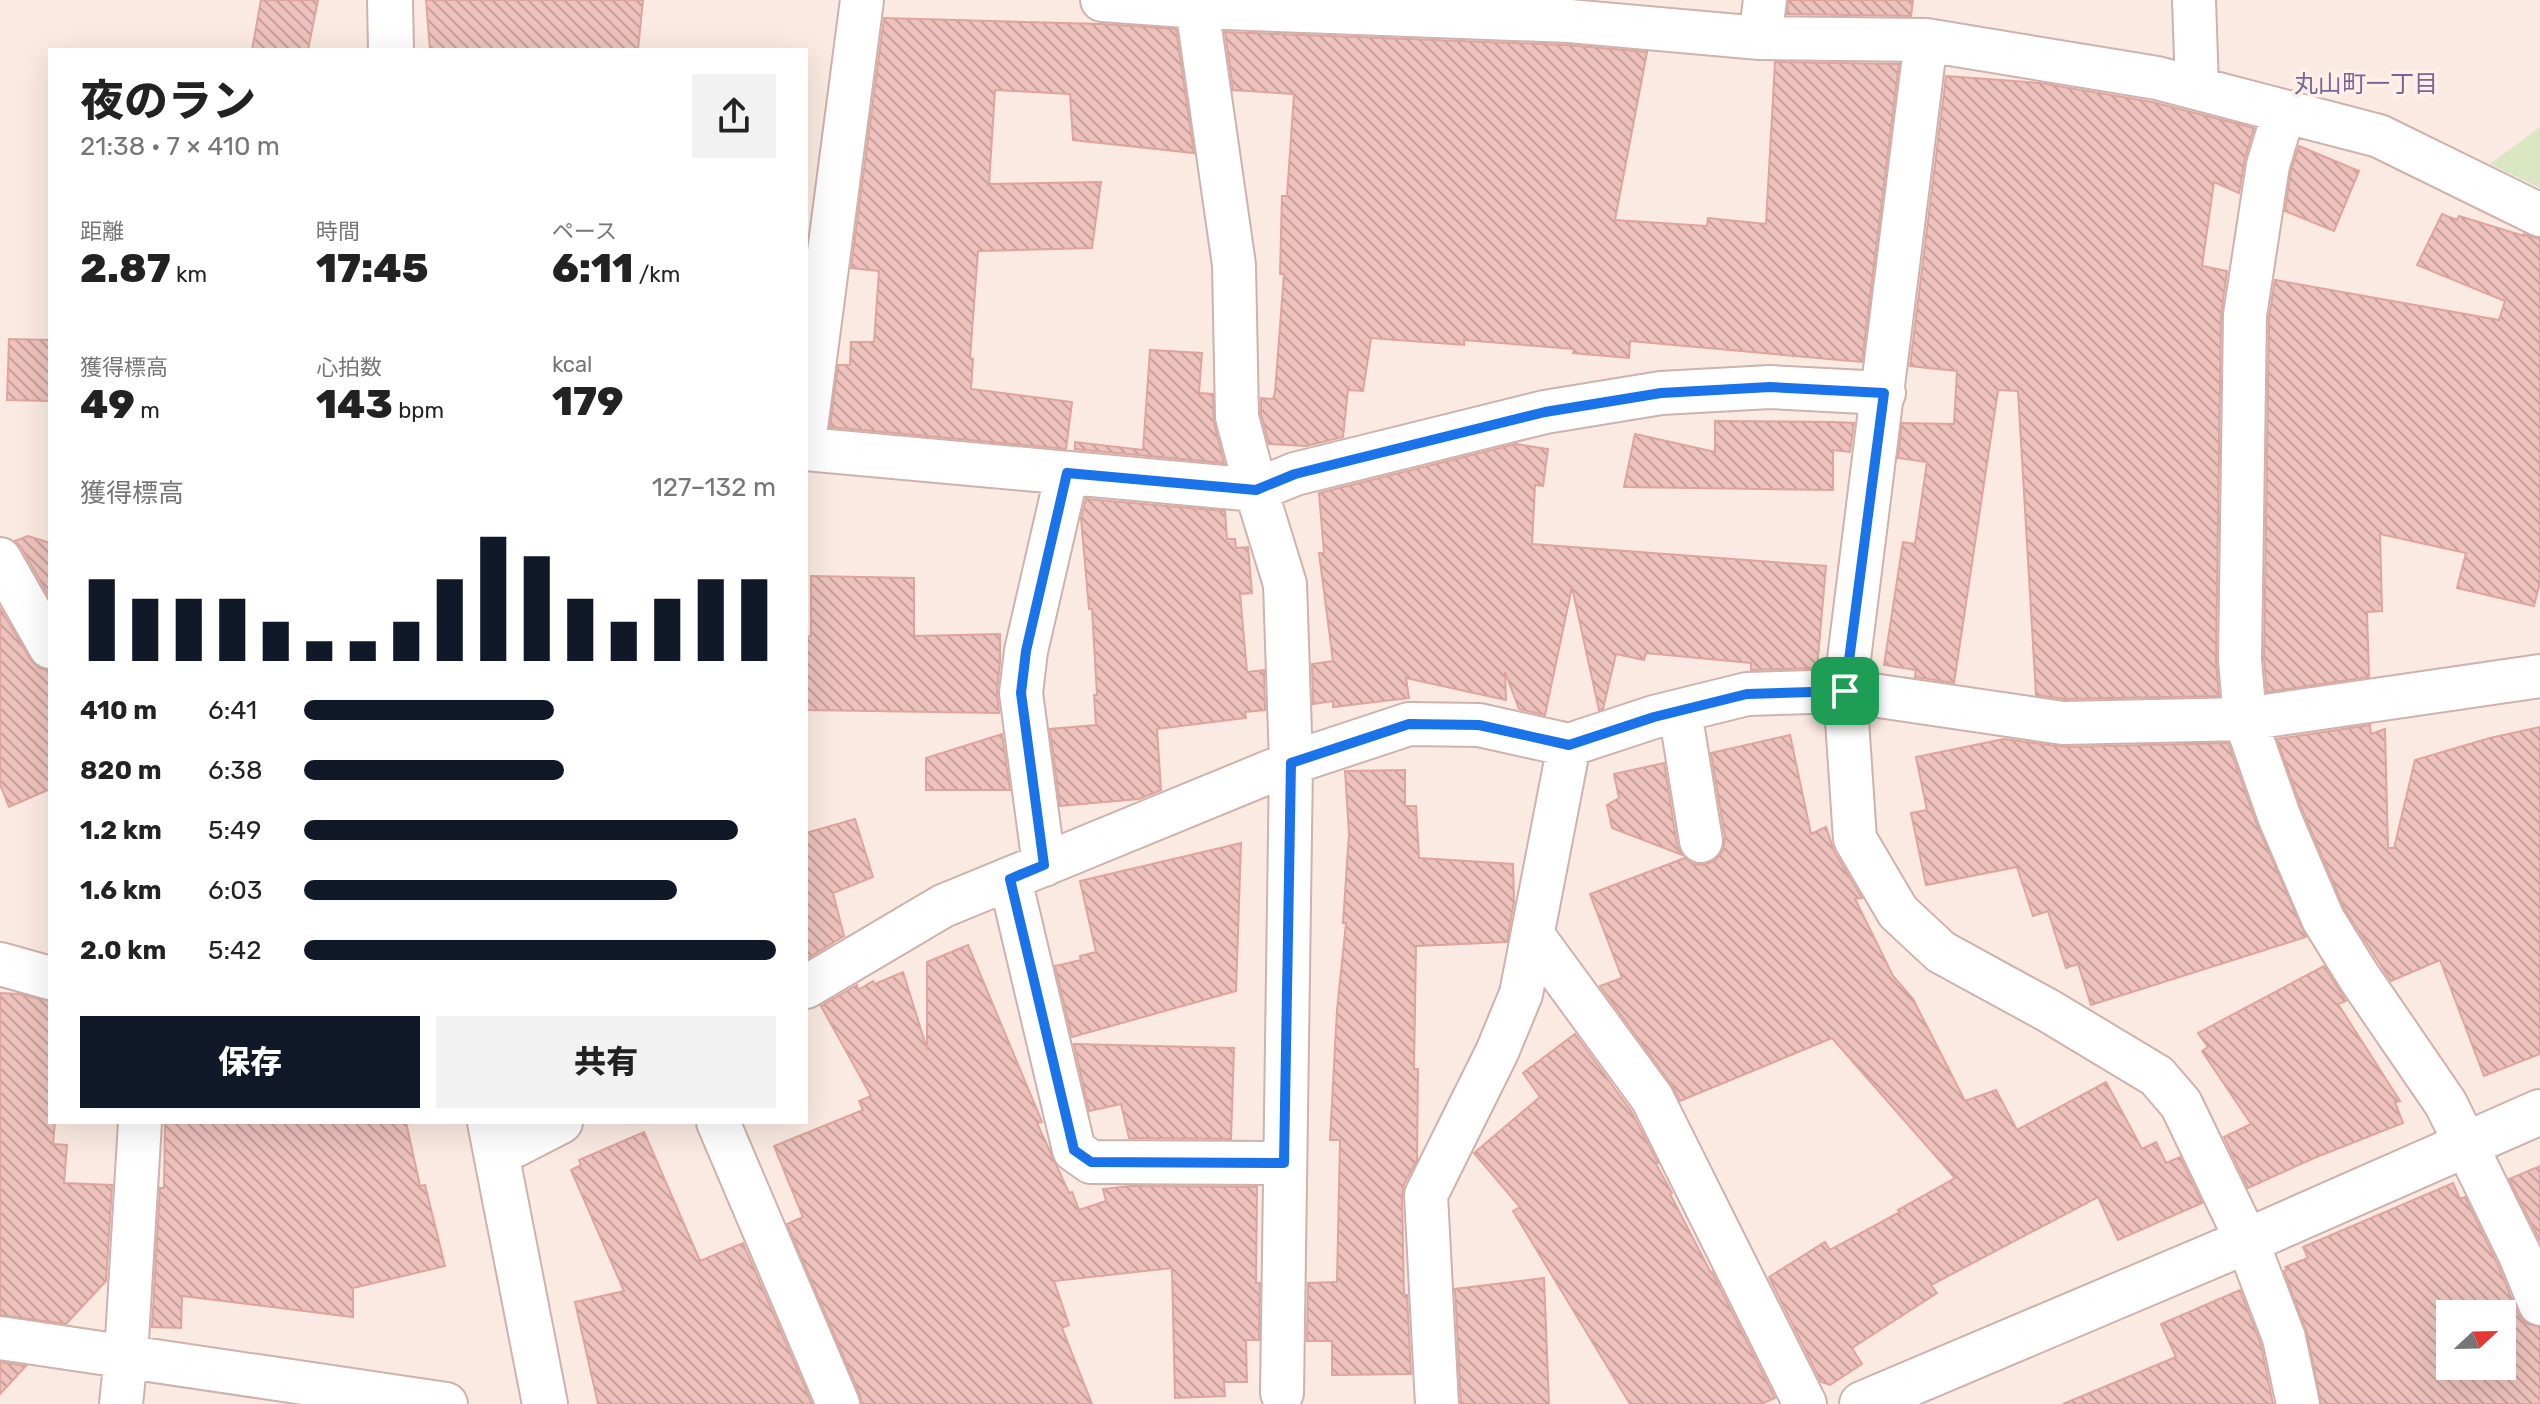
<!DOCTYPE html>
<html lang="ja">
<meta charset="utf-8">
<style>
body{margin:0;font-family:Rubik,"Noto Sans JP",sans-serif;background:#f2f2f2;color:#222;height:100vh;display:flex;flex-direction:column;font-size:30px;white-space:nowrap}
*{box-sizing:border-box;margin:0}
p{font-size:26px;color:#767676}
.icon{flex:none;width:44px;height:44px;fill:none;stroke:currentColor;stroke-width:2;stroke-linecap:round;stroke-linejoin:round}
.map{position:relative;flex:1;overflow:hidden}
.panel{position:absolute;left:48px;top:48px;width:760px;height:1076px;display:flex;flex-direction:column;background:#fff;border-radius:0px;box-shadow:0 8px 32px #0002}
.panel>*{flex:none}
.needle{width:52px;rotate:68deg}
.tools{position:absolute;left:2436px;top:1300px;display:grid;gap:16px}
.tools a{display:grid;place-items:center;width:80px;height:80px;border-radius:0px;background:#fff;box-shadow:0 8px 32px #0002;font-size:40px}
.pin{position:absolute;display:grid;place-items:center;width:68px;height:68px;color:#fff;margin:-34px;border-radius:16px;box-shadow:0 4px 12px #0006}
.round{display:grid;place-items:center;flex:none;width:84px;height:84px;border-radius:0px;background:#f2f2f2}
.headline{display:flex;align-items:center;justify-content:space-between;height:136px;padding:0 32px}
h1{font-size:44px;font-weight:800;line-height:60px}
.stats{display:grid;grid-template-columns:repeat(3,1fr);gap:12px;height:136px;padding:8px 32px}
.stats div{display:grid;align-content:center}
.stats b{font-size:40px;font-weight:800}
.stats small{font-size:22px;font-weight:400}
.stats p{font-size:22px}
.chart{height:224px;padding:16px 32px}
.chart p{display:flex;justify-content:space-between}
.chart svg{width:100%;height:144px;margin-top:8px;stroke:#111827;stroke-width:6}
.cta{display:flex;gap:16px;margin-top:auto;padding:16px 32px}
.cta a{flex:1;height:92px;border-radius:0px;background:#111827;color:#fff;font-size:32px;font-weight:800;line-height:92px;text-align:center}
.cta a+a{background:#f2f2f2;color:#222}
ul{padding:0 32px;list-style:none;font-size:26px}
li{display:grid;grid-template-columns:128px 96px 1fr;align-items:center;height:60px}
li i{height:20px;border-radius:10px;background:#111827}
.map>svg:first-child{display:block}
.park{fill:#dbe6c2}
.building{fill:url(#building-back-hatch);stroke:#dfa49e;stroke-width:2;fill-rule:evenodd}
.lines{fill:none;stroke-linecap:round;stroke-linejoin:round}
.minor-casing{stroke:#cdb2ad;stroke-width:46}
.tertiary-casing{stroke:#cdb2ad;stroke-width:48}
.minor{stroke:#fff;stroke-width:42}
.tertiary{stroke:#fff;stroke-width:44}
.route-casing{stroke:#fff;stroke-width:16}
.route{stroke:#1a73e8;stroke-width:10}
.labels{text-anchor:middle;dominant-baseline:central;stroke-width:7;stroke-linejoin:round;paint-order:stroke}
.neighbourhood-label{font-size:24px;fill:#786793;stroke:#feefe8}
</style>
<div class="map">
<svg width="2540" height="1404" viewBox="0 0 2540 1404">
<defs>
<pattern id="building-back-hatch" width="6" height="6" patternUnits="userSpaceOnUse" patternTransform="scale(2)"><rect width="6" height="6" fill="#eec2bc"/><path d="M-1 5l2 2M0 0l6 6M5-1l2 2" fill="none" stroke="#c5a09b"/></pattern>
</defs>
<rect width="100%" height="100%" fill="#faeae2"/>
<path class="park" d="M2540 127V188L2490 164Z"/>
<path class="building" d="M261 0H318L308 50H252Z
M426 0H643L638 50H430Z
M1788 0H1913L1911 16 1787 14Z
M884 18 1101 24 1176 29 1194 153 1073 140 1070 94 995 90 989 184 1101 182 1092 248 978 251 970 358 973 359 971 389 1072 402 1066 449 830 427 838 365H850L851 342H874L879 271 851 268Z
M1225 32 1567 45 1647 52 1615 220 1707 226 1708 218 1766 224 1775 62 1899 64 1862 362 1630 341 1629 358 1573 353 1574 349 1464 340V345L1371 338 1363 391 1348 390 1343 437 1306 446 1269 444 1261 414V398L1273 399 1275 392 1284 274H1280L1282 196H1287L1294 94 1233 90Z
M1946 76 2040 83 2152 102 2254 128 2245 158 2239 193 2214 182 2202 266 2227 271 2221 315 2216 660 2219 696 2065 699 2036 695 2018 391 1998 390 1954 683 1915 677 1916 670 1884 665 1903 542 1915 544 1927 462 1898 458 1902 423 1954 424 1957 371 1910 366Z
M2299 146 2359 171 2334 231 2285 211 2291 170Z
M2442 214 2457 220 2459 216 2524 236V234L2540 239V582L2534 606 2457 588 2466 553 2380 534 2382 611 2367 612 2369 677 2267 692 2264 659 2269 317 2275 280 2499 320 2505 301 2417 265Z
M9 339 50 340V401L7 400Z
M1150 350 1202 353 1199 393 1213 394 1214 423 1224 463 1075 449V442L1143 450Z
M1715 421 1834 422 1854 423 1850 452 1833 450V490L1624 487 1635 434 1715 452Z
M1516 444 1548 449 1543 486 1535 485 1532 544 1826 566 1817 668 1751 670V663L1646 653 1644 660 1616 654 1603 709 1599 710 1572 587 1545 715 1519 709 1505 672 1506 700 1406 678 1409 698 1333 707V701L1313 704 1312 664 1333 661 1319 553H1324L1319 493Z
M1086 499 1225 511 1227 539H1235L1236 548 1248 547 1252 593 1240 594 1247 672 1264 670 1265 710 1245 712 1246 718 1157 729 1161 790 1139 799 1060 806 1050 729 1096 725 1094 695H1097L1092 609H1089L1081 518Z
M28 536 50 543V598L21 547 15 541Z
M811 576 914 578V636L1000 634V663L997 691 999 713 806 710V637L811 636Z
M0 608 30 659 39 668 50 671V789L9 807 0 784Z
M2370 725 2371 734 2385 729 2388 848H2394L2415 760 2490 738 2540 727V1054L2484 1076 2440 960 2391 981 2344 908 2301 807 2277 739Z
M1002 734 1010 790H926V758Z
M1790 735 1811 834 1826 827 1834 851 1862 898 1855 899 1893 976 1913 999 1965 1101 1996 1090 2017 1130 2106 1082 2142 1149 2156 1142 2166 1163 2180 1157 2202 1203 2118 1240 2098 1197 1931 1285 1937 1293 1852 1348 1862 1364 1830 1385 1821 1382 1769 1277 1825 1242 1830 1250 1900 1212 1898 1210 1955 1178 1832 1038 1680 1101 1671 1084 1600 986 1622 978 1590 894 1685 858 1693 864 1704 865 1716 860 1723 850 1725 837 1711 753Z
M2004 739 2064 747 2228 743 2257 825 2306 937 2091 1005 2078 964 2066 968 2048 911 2033 916 2017 867 1926 885 1911 813 1927 810 1916 757Z
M1664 763 1677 845 1682 855 1612 828 1607 805 1619 798 1614 774Z
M1405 770V806H1416L1419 858 1513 864 1514 902 1507 942 1416 946 1414 1069H1418L1417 1160 1404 1184 1402 1196 1404 1295H1407L1411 1374 1332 1375V1341H1307L1308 1283 1337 1282 1340 1140H1330L1337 1010 1346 923H1343L1349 834 1345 771Z
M855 819 873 877 833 893 844 936 806 959V833Z
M1241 843 1236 991 1072 1037 1055 966 1081 960 1080 956 1096 952 1080 881Z
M968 945 1042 1122 1037 1123 1069 1193 1072 1192 1079 1210 1106 1201 1103 1189 1130 1186 1257 1187 1256 1283H1260L1259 1340H1246L1247 1382H1224L1225 1396 1175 1398 1172 1268 1054 1281 1069 1325 1062 1328 1092 1404H862L860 1395 787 1224 803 1217 774 1146 863 1110 859 1101 871 1096 821 1006 857 985 858 990 873 981 875 984 903 972 927 1049V962Z
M2324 966 2346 1001 2338 1004 2400 1101 2395 1102 2403 1123 2314 1158 2248 1188 2224 1137 2251 1124 2202 1051 2208 1047 2198 1033Z
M0 993 19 994 50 1001V1122H55L53 1144 67 1145 64 1183 112 1185 106 1281 66 1324 0 1315Z
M1575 1034 1631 1111 1658 1163 1656 1164 1672 1193 1670 1194 1711 1273 1712 1272 1775 1398 1761 1404H1630L1513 1211 1520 1207 1474 1153 1540 1097 1523 1073Z
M1074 1044 1234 1048 1231 1139 1129 1138 1121 1104 1089 1111Z
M165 1122H406L420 1186 425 1185 445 1266 353 1288V1317L182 1296 181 1328 152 1327 160 1188H164Z
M644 1132 700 1261 743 1243 812 1404H598L575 1302 624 1291 571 1170 581 1165 579 1160Z
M2540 1166V1241L2509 1179Z
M2453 1183 2460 1199 2465 1197 2498 1265 2518 1314 2526 1323 2540 1327V1404H2321L2307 1333 2284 1271 2287 1270 2285 1267 2308 1258 2303 1247ZM2450 1314H2502V1366H2450Z
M1544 1278 1549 1404H1461L1455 1289Z
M2240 1290 2261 1345 2273 1404H2063L2176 1357 2161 1324Z
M0 1362 26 1366 0 1394Z"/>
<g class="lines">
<defs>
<path id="minor" d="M1102 0 1199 7 1569 21 1760 38 1926 40 2157 78 2379 136 2540 215
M1196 0 1234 265 1237 417 1256 490 1285 584 1291 763 1282 1393
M2194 0 2197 88
M1760 38 1765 0
M1926 40 1845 691 1855 839 1898 912 1941 952 2049 1011 2157 1076 2181 1104 2247 1241 2284 1338 2298 1404
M2284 112 2268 165 2245 315 2240 660 2245 719 2279 816 2323 919 2359 977 2446 1104 2520 1255 2540 1304
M806 428 862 0
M806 449 1256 490 1295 474 1545 412 1661 393 1770 387 1884 393
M0 559 50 647
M1680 711 1701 841
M1044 865 1021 693 1026 651 1067 473
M1010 879 1074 1150 1091 1162 1284 1163
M1534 937 1652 1098 1805 1404
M0 964 50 978
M806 987 943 906 1291 763 1409 724 1479 725 1569 745 1654 717 1747 694 1845 691 2063 723 2245 719 2540 676
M718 1122 838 1404
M497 1155 561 1122
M0 1338 446 1404
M121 1404 126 1356 140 1122
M1437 1404 1426 1195 1497 1052 1521 994 1569 745"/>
<path id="tertiary" d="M390 0 391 50
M490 1122 545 1404
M1862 1404 2247 1241 2540 1112"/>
</defs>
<use href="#minor" class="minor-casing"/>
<use href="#tertiary" class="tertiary-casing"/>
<use href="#minor" class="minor"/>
<use href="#tertiary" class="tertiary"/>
</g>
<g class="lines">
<defs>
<path id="route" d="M1770 387 1884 393 1845 691 1747 694 1654 717 1569 745 1479 725 1409 724 1291 763 1284 1163 1091 1162 1074 1150 1010 879 1044 865 1021 693 1026 651 1067 473 1256 490 1295 474 1545 412 1661 393Z"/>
</defs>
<use href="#route" class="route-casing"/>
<use href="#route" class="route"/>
</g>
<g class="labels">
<g class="neighbourhood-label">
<text x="2366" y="84">丸山町一丁目</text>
</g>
</g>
</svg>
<div class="tools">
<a><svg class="needle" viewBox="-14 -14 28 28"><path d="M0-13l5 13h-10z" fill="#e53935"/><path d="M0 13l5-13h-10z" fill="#767676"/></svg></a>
</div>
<div class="pin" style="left:1845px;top:691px;background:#1e9e55"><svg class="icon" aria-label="arrive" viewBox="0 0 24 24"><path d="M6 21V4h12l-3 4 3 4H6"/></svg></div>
<section class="panel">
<div class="headline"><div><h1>夜のラン</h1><p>21:38 · 7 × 410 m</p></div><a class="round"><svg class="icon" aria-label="share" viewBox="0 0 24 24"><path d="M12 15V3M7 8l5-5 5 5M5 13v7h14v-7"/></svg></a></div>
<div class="stats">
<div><p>距離</p><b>2.87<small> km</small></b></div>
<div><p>時間</p><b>17:45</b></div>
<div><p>ペース</p><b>6:11<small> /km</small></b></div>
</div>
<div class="stats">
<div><p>獲得標高</p><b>49<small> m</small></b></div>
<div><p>心拍数</p><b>143<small> bpm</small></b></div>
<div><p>kcal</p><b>179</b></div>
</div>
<div class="chart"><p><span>獲得標高</span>127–132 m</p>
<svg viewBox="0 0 160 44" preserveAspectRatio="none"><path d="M5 44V19M15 44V25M25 44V25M35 44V25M45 44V32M55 44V38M65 44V38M75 44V32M85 44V19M95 44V6M105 44V12M115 44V25M125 44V32M135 44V25M145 44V19M155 44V19"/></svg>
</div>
<ul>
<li><b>410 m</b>6:41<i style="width:53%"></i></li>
<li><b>820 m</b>6:38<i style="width:55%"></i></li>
<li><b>1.2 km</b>5:49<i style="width:92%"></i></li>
<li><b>1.6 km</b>6:03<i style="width:79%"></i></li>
<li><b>2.0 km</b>5:42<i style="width:100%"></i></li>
</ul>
<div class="cta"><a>保存</a><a>共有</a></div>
</section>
</div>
